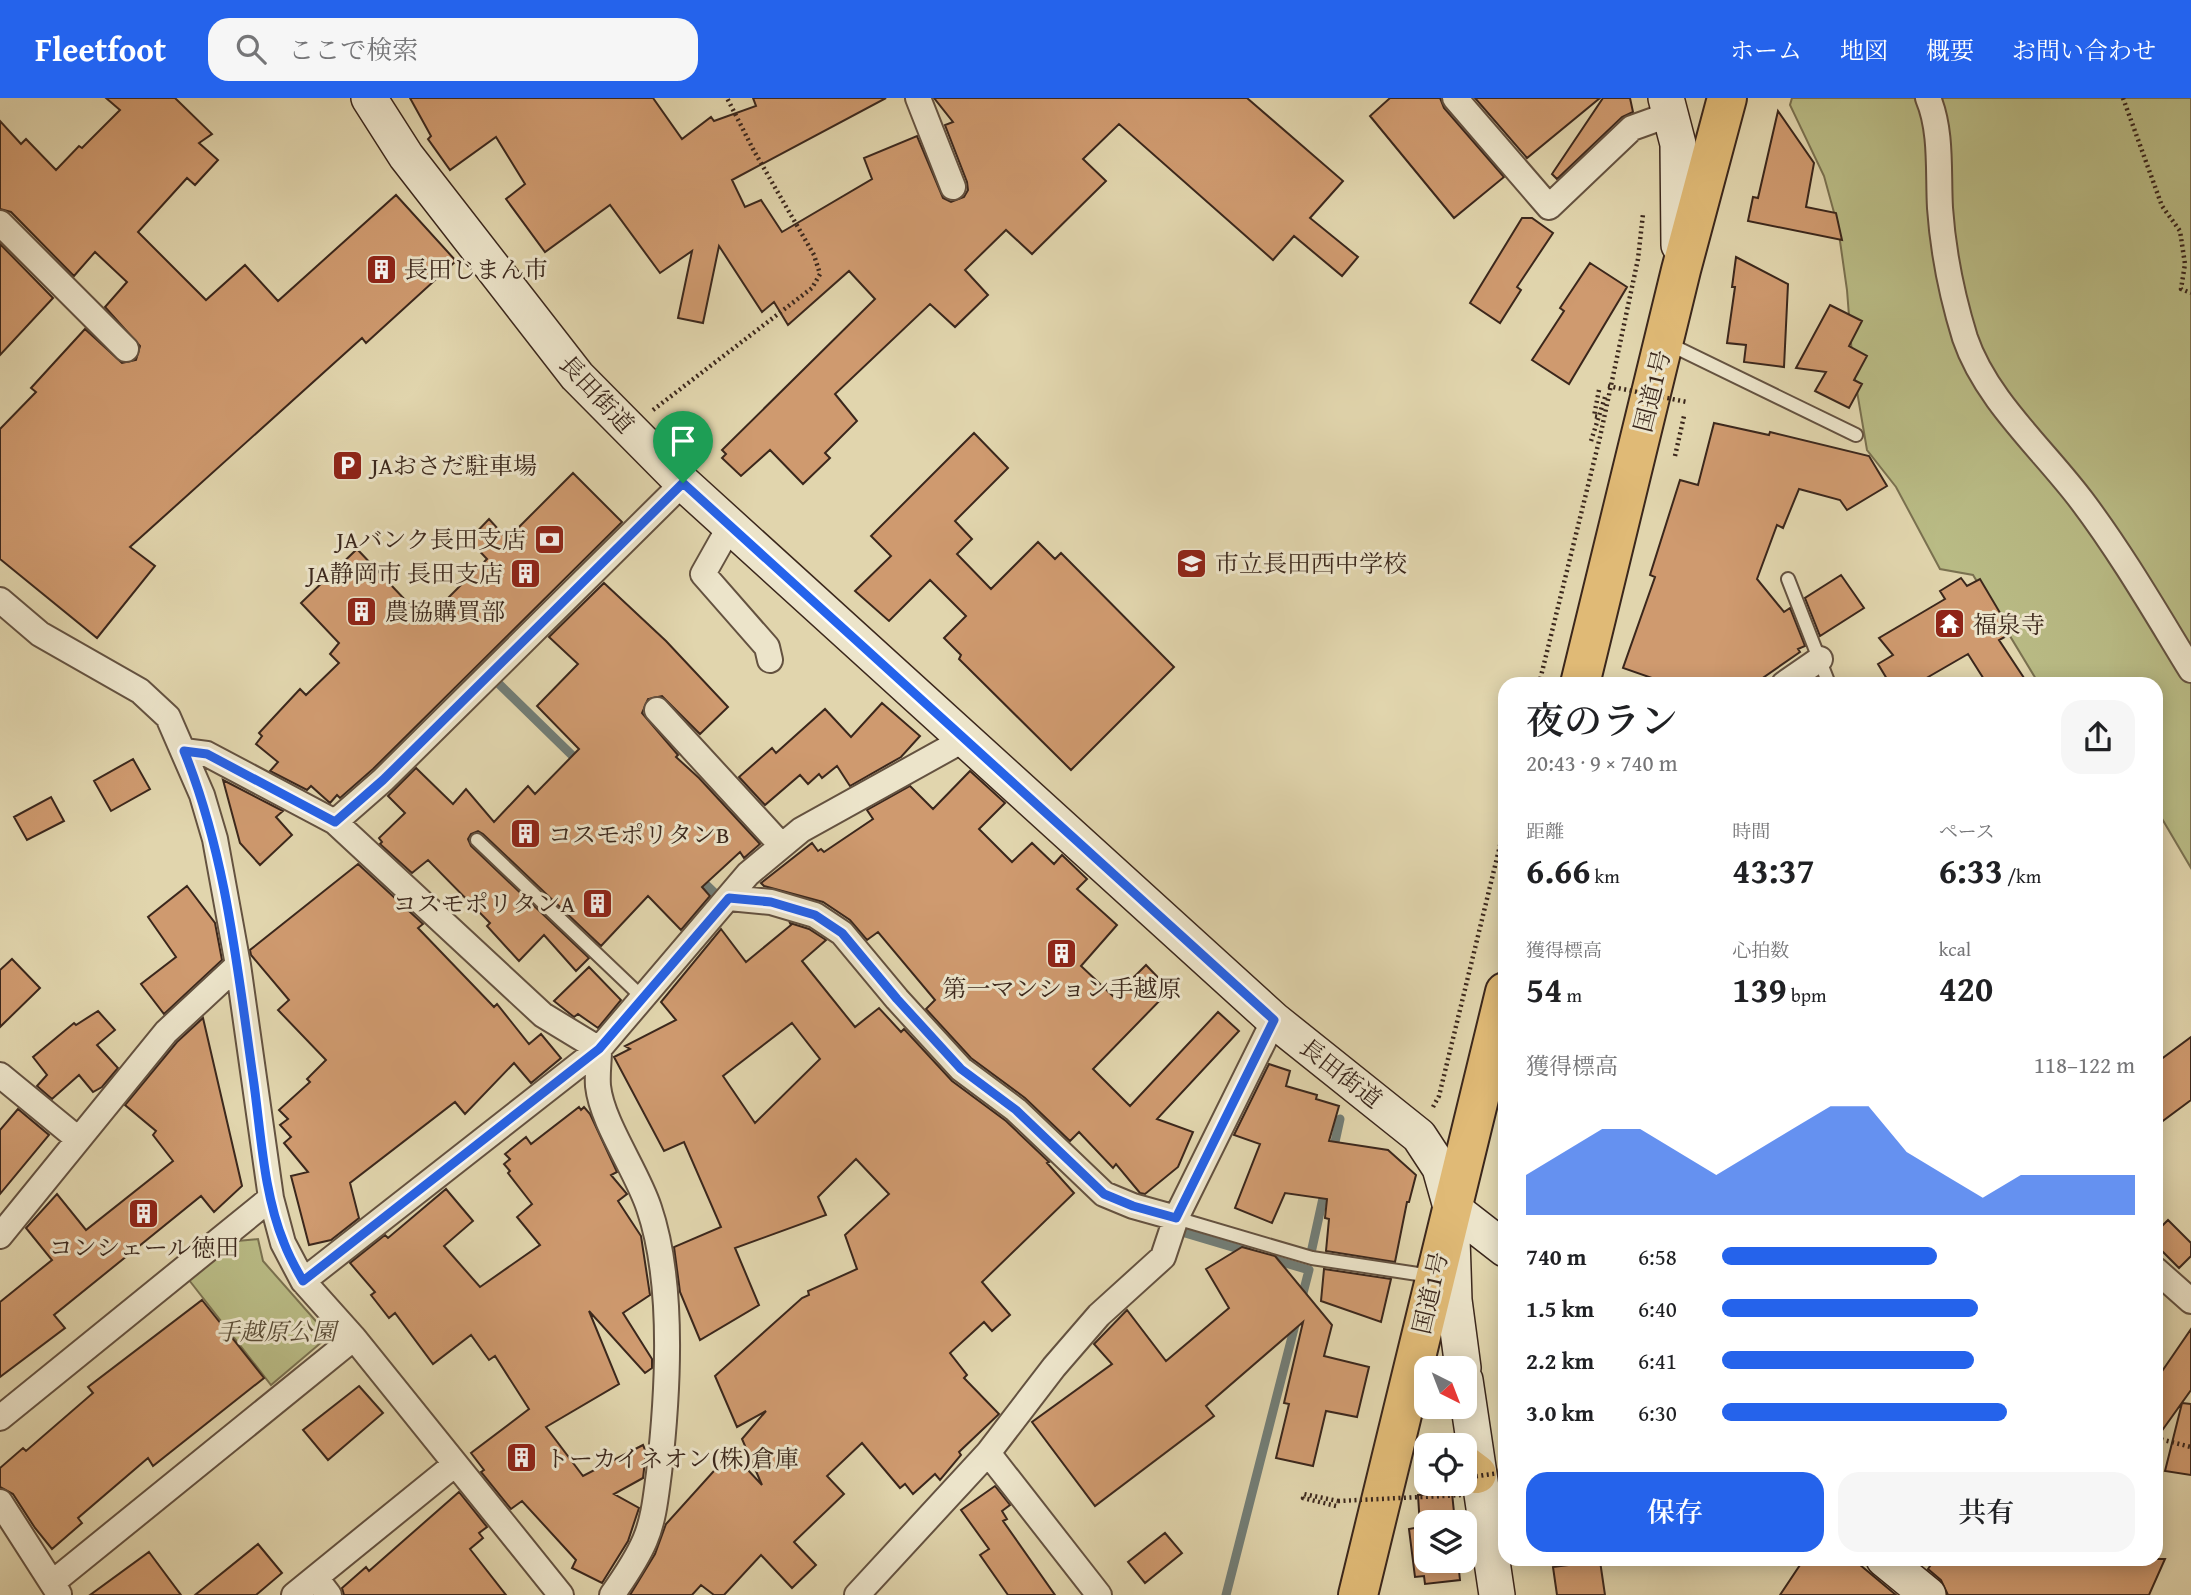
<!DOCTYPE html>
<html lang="ja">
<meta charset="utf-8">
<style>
body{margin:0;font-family:"Gentium Book Plus","Noto Serif JP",serif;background:#f6f6f6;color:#202124;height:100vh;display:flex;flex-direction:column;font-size:26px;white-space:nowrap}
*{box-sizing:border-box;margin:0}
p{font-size:23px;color:#757577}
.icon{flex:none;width:38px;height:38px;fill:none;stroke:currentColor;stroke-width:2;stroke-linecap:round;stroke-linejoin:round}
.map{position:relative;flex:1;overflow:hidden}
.details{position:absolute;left:1498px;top:579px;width:665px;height:889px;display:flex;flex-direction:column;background:#fff;border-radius:21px;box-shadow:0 4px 18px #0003}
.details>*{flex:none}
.needle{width:46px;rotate:138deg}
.tools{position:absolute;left:1414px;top:1258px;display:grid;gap:14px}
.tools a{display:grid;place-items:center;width:63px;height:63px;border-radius:14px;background:#fff;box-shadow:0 4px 18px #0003;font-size:35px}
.pin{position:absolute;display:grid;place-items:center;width:60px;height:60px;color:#fff;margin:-72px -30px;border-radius:50% 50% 50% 0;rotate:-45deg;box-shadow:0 0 7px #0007}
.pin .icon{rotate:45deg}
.round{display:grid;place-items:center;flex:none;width:74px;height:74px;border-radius:21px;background:#f6f6f6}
.headline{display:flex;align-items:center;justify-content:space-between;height:119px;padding:0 28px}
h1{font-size:38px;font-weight:600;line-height:52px}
.stats{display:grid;grid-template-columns:repeat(3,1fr);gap:10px;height:119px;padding:7px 28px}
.stats div{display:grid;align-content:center}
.stats b{font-size:35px;font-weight:600}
.stats small{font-size:19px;font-weight:400}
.stats p{font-size:19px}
.chart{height:196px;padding:14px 28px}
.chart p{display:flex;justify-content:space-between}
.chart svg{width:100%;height:126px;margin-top:7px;fill:#2563eb;opacity:.7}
.button{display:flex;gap:14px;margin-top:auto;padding:14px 28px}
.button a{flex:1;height:80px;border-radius:21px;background:#2563eb;color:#fff;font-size:28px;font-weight:600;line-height:80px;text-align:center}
.button a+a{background:#f6f6f6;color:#202124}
ul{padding:0 28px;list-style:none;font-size:23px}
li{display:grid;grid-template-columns:112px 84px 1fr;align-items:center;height:52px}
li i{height:18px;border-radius:9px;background:#2563eb}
header{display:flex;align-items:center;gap:42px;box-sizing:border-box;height:98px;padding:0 35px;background:#2563eb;color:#fff}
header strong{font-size:33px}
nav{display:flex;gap:38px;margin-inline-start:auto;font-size:24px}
.search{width:490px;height:63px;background:#f6f6f6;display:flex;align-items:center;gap:18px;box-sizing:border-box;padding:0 24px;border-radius:21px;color:#757577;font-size:26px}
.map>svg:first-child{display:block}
.green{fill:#b9bb85;stroke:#7a7150;stroke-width:2}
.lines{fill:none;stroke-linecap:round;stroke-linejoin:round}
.stream{stroke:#727d76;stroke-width:9}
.building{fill:#cf9a6f;stroke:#3b271c;stroke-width:2;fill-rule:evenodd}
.lane-casing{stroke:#645240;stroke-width:16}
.street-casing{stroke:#645240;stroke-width:28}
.secondary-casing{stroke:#3b271c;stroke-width:38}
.highway-casing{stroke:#3b271c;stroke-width:42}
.path{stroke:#3b271c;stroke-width:4.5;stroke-dasharray:2 3.5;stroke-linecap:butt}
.lane{stroke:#ece4ca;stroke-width:12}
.street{stroke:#ece4ca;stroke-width:24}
.secondary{stroke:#ece4ca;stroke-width:35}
.highway{stroke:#e0ba76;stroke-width:38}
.path-bridge{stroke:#3b271c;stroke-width:4.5;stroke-dasharray:2 3.5;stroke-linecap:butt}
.route-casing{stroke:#fff;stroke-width:14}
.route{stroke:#2563eb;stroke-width:9}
.labels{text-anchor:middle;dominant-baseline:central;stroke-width:6;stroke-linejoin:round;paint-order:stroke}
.poi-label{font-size:24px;fill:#3b271c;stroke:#ece4ca;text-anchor:start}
.street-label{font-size:24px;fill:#3b271c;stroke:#ece4ca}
.park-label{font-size:24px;font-style:italic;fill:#5a4c36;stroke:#ece4ca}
</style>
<header>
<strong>Fleetfoot</strong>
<div class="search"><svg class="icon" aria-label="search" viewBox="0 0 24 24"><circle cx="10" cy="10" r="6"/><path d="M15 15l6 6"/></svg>ここで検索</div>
<nav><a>ホーム</a><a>地図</a><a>概要</a><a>お問い合わせ</a></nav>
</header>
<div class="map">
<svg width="2191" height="1497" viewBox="0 0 2191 1497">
<rect width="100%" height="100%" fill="#e1d5ad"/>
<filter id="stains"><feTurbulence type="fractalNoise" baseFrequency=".00286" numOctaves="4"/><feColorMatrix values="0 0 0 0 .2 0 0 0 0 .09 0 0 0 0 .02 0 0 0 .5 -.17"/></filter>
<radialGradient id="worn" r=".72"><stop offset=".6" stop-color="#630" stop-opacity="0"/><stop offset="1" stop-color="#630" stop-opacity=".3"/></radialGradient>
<path class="green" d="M1792 0H2191V770L2161 719 2156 703V586H2039L1973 477 1940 471 1896 389 1867 352 1853 270 1847 192 1838 129 1824 78 1790 7Z
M258 1141 263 1163 329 1238 271 1287 189 1182 237 1143Z"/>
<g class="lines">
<path class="stream" d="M497 584 581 666
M697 778 722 802
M1333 1053 1340 1021
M1175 1132 1249 1154
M1311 1155 1325 1091
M1269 1160 1309 1172 1301 1203
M1226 1497 1296 1223"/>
</g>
<path class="building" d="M106 0H175L212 36 199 45 218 62 195 87 187 80 138 134 206 202 245 167 278 203 396 97 456 163 366 245 362 240 130 449 155 468 97 540 0 461V331L36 294 31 290 85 231 122 265 136 262 140 248 105 209 127 184 95 154 74 178 11 114 0 111V23L21 46 26 41 56 72 79 48 82 50 120 12Z
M410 0H653L682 41 711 19 714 23 756 8 753 0H886L732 82 745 109 761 102 782 134 872 81 864 60 917 38 943 100 951 104 964 99 968 92 967 84 945 27 953 24 934 0H1247L1343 83 1310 120 1358 159 1342 178 1294 138 1273 162 1119 26 1083 61 1106 83 1032 156 1006 132 965 172 988 197 955 229 930 206 835 296 857 323 825 355 830 360 803 386 770 352 741 378 722 360 726 356 722 352 875 201 849 173 788 227 774 204 762 214 719 148 703 225 678 220 692 153 660 175 610 107 545 154 506 101 525 86 496 39 450 72 428 41 431 38Z
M1390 0H1440L1444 10 1504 79 1454 120 1370 18Z
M1475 0H1600L1527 60Z
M1603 0H1630L1633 14 1622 19 1557 81 1552 76Z
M1778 13 1814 65 1806 109 1836 115 1842 142 1748 123 1753 99 1758 100Z
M1522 120H1532L1553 135 1517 189 1521 192 1500 225 1470 205Z
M0 146 53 200 0 257Z
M1736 159 1788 186 1784 269 1744 264 1746 247 1727 245 1735 189H1732Z
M1590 165 1627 189 1569 286 1532 262 1564 213 1560 210Z
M1830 207 1862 223 1849 248 1867 258 1854 282 1862 286 1849 310 1815 293 1826 274 1796 270Z
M1714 325 1769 337 1770 334 1869 358 1887 388 1847 412 1840 402 1799 391 1783 430 1777 427 1757 481 1784 514 1790 510 1805 548 1798 551 1800 554 1754 586H1669L1623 570 1655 479 1650 477 1680 382 1698 387Z
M974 335 1008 370 955 423 972 441 957 456 991 491 1038 444 1055 461 1061 455 1174 569 1071 672 959 561 961 557 944 540 966 518 930 482 889 523 855 493 891 458 871 438Z
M573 375 622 424 373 671 340 700 337 697 330 705 311 688 307 692 270 673 278 664 256 646 262 638 259 635 300 591 306 597 339 565 330 556 339 545 301 505 357 451 425 523 487 461 469 442 489 421 507 441Z
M1841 477 1864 510 1820 538 1805 500Z
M1961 480 1967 488 1980 481 2012 535 1999 542 2028 586H1987L1968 556 1916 586H1890L1878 566 1893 557 1879 540 1945 501 1940 493Z
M604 485 666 543 728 609 700 636 662 598 648 601 642 615 678 657 676 659 699 680 760 746 744 760 740 754 702 789 710 798 681 832 648 798 601 848 483 736 478 733 471 736 468 741 471 748 589 860 576 873 544 837 519 863 487 828 490 825 428 762 412 775 380 746 382 744 379 740 405 715 388 698 416 670 453 706 466 691 494 724 528 688 535 696 579 651 537 608 578 566 549 539Z
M882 605 920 638 901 659 850 688 837 668 822 680 819 676 808 686 800 677 765 707 739 679 772 650 776 655 825 611 851 639Z
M133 661 150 691 111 713 94 683Z
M970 673 1005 705 979 731 1012 764 1032 745 1054 766 1062 757 1087 781 1077 791 1117 827 1081 868 1114 899 1146 867 1170 892 1093 971 1130 1008 1218 914 1239 933 1157 1021 1193 1034 1178 1069 1145 1096 1140 1095 1116 1066 1113 1070 1079 1034 1070 1043 1025 1000 971 960 926 911 935 902 878 834 867 842 850 822 823 804 764 788 761 785 812 745 818 753 821 751 824 754 873 721 867 712 910 688 933 711Z
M223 682 283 713 276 719 292 737 260 767 240 745Z
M51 699 64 723 27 742 14 719Z
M358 766 423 826 418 830 494 909 497 906 529 946 541 936 561 960 531 985 514 965 465 1016 455 1004 350 1085 359 1120 331 1142 309 1147 291 1078 308 1074 284 1045 291 1039 280 1027 288 1021 279 1012 310 984 307 981 326 962 278 912 289 902 251 857 250 852Z
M187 788 215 825 222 862 164 916 141 886 176 859 148 819Z
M790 825 809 831 826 842 802 863 855 929 879 910 901 934 904 931 952 983 1006 1023 1049 1064 1047 1065 1074 1095 982 1184 1010 1217 992 1233 984 1224 950 1255 967 1277 964 1280 999 1316 959 1354 961 1357 940 1382 935 1376 913 1396 905 1386 900 1390 862 1345 827 1378 844 1396 794 1444 816 1467 792 1490 761 1457 724 1497H714L701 1487 692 1497H630L655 1456 666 1426 731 1354 762 1387 742 1341 766 1313 737 1329 715 1278 802 1200 809 1197 808 1193 857 1171 845 1137 889 1096 856 1061 818 1099 826 1117 735 1150 759 1207 700 1242 680 1194 674 1149 721 1129 684 1044 664 1053 614 959 630 951 625 948 676 922 661 904 721 831 746 864 791 827ZM792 925 820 961 755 1025 723 978Z
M12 861 40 890 0 929V872Z
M589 869 621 902 598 930 578 916 574 919 554 903Z
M98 913 115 932 97 947 118 970 102 989 93 994 79 977 52 1001 37 988 47 977 33 959 74 925 76 927Z
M203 920 242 1088 214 1114 201 1098 54 1217 65 1230 0 1279V1204L52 1162 26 1130 57 1096 86 1132 173 1063 153 1037 156 1033 125 1007 177 944Z
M2191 939V1002L2156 1028V965Z
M1269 966 1290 973 1286 988 1317 997 1316 1001 1339 1008 1329 1043 1388 1052 1416 1077 1409 1104H1407L1395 1164 1326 1153 1329 1121 1325 1120 1327 1101 1285 1095 1272 1125 1235 1110 1260 1046 1234 1037Z
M579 1009 581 1012 584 1009 590 1016 617 1074 611 1077 627 1096 618 1103 641 1138 650 1197 623 1215 652 1261V1270L645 1275 589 1213 619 1286 546 1329 583 1378 643 1347 646 1354 643 1380 614 1396 639 1410 628 1443 602 1485 572 1470 576 1462 522 1403 511 1411 481 1374 484 1372 471 1355 529 1311 495 1258 489 1262 471 1237 433 1266 395 1215 389 1220 371 1197 375 1194 350 1165 385 1137 388 1140 446 1091 473 1123 444 1148 480 1189 540 1147 517 1119 532 1106 508 1075 510 1073 504 1066 510 1061 505 1056 526 1039 531 1046Z
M18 1011 49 1037 0 1096V1032Z
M2168 1122 2191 1145V1158L2179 1170 2156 1147V1134Z
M1242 1149 1275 1158 1332 1227 1324 1258 1369 1269 1357 1319 1326 1313 1313 1368 1276 1360 1289 1306 1284 1305 1303 1224 1206 1308 1214 1318 1095 1408 1032 1324 1112 1266 1094 1246 1127 1212 1166 1263 1229 1210 1206 1171Z
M1324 1171 1391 1181 1381 1224 1321 1203Z
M202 1202 264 1280 153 1368 148 1360 78 1420 82 1425 52 1451 35 1430 13 1396 0 1389V1370L23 1350 26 1353 93 1295 88 1289Z
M2191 1231V1292L2156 1341V1282Z
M359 1288 383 1315 328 1362 303 1332Z
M2182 1305 2191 1306V1377L2165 1373Z
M995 1388 1010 1407 1002 1413 1007 1421 1003 1423 1055 1497H1008L980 1457 989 1451 961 1412Z
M459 1394 487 1429 479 1435 483 1440 470 1451 506 1497H344L342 1490 366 1469 369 1473Z
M1452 1395 1455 1424H1426V1463H1458L1460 1482 1425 1486 1424 1478 1415 1479 1409 1431 1420 1429 1418 1397Z
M1165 1435 1182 1455 1145 1485 1128 1464Z
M258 1446 282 1475 256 1497H195Z
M149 1454 181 1497H90Z
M1804 1461H1853L1896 1497H1780Z
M1935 1461H2165L2149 1497H1948L1941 1482 1928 1471Z
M1600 1463 1605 1497H1557L1553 1469Z"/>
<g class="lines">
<defs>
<path id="lane" d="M1667 245 1856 337
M1788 481 1829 586
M477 742 642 899
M1176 1120 1312 1160 1431 1178"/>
<path id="street" d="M918 0 953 89
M1455 0 1549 109 1632 30 1671 16
M1928 0C1942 33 1938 74 1940 110 1943 153 1952 198 1965 240 1986 302 2043 351 2082 403 2122 456 2156 515 2191 572
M0 125 126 251
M730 428 703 476 767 549 770 562
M0 502 40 536 140 593 168 619 202 697 215 741 238 867 271 1100 283 1145 303 1183 354 1240 561 1497
M1784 586 1820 561
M657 612 781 747
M184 653 207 656 335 724 543 917 599 951C599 963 597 976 598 988 602 1025 637 1073 649 1110 675 1186 668 1296 659 1375 656 1397 654 1421 645 1442 637 1461 624 1480 612 1497
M335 724 383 682 683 385
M729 800 771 804 815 817 842 835 897 901 961 971 1016 1012 1104 1096 1133 1108 1176 1120
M0 977 78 1041
M0 1138 166 934 238 867
M2156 1172 2191 1203
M303 1183 599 951 748 776 801 732 965 641
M0 1320 271 1100
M988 1355 1099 1497
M0 1404 59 1496
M316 1480 329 1497
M52 1485 354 1240
M294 1497 454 1367
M857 1497 988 1355 1054 1269 1099 1217 1163 1159 1176 1120 1274 922"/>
<path id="secondary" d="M369 0 406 58 577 278 683 385 1274 922 1419 1038 1440 1070 1451 1109 1454 1202 1463 1270
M1666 0 1678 46 1679 147
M1451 1109 1505 1151
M1465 1282 1497 1497
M1884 1461 1928 1497"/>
<path id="highway" d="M1580 586 1681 172 1727 0
M1465 1367 1477 1376
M1358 1497 1505 894"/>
</defs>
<use href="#lane" class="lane-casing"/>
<use href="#street" class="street-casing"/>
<use href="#secondary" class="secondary-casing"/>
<use href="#highway" class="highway-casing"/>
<path class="path" d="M2123 0 2162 108 2180 133 2185 166 2181 191 2191 195
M1599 292 1594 318 1599 319
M653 312 812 190 820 176 814 157 754 53 727 0
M1591 343 1606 296
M1675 358 1684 318
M1539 586 1600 339 1638 161 1643 116
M1433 1009 1439 998 1505 727
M2156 1340 2191 1349
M1336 1408 1303 1400 1304 1396 1338 1403"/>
<use href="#lane" class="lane"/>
<use href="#street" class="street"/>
<use href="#secondary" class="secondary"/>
<use href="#highway" class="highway"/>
<path class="path-bridge" d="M1608 288 1687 304
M1465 1380 1505 1374
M1338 1403 1463 1397V1386"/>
</g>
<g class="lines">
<defs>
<path id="route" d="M683 385 1274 922 1176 1120 1133 1108 1104 1096 1016 1012 961 971 897 901 842 835 815 817 771 804 729 800 599 951 303 1183C296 1171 289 1158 284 1145 263 1094 261 1033 253 979 237 868 226 757 184 653L207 656 335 724 383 682Z"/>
</defs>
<use href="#route" class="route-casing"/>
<use href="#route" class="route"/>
</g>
<defs>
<symbol id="building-square" viewBox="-11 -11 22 22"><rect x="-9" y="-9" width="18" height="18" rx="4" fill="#8f2418" stroke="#ece4ca"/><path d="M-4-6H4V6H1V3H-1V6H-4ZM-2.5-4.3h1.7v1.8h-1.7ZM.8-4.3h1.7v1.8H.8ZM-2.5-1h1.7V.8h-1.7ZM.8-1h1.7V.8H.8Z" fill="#fff"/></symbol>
<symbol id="parking-square" viewBox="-11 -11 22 22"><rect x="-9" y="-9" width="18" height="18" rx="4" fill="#8f2418" stroke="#ece4ca"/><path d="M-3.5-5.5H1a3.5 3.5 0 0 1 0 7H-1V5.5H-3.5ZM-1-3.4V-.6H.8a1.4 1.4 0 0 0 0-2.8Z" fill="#fff"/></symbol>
<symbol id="bank-square" viewBox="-11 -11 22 22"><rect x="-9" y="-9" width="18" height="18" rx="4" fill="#8f2418" stroke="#ece4ca"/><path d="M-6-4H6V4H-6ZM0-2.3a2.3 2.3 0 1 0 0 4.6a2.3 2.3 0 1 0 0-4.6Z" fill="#fff"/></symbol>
<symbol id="school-square" viewBox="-11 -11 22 22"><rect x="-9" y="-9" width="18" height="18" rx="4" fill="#8f2418" stroke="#ece4ca"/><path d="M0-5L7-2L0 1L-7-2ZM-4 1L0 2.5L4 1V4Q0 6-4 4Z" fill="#fff"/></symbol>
<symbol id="temple-square" viewBox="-11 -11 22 22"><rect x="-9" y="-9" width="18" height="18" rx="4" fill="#8f2418" stroke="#ece4ca"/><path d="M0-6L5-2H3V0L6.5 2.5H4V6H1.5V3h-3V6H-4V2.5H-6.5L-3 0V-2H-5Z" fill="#fff"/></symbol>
</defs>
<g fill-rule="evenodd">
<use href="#building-square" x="364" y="154" width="35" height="35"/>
<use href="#parking-square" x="330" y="350" width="35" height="35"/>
<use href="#bank-square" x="532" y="424" width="35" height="35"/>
<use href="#school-square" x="1174" y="448" width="35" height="35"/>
<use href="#building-square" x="508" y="458" width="35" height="35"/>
<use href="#building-square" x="344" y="496" width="35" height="35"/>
<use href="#temple-square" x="1932" y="508" width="35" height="35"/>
<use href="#building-square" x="508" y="718" width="35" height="35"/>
<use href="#building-square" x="580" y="788" width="35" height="35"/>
<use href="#building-square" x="1044" y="838" width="35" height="35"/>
<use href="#building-square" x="126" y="1098" width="35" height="35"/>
<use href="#building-square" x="504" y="1342" width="35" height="35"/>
</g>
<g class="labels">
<g class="poi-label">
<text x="404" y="171">長田じまん市</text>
<text x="371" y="367">JAおさだ駐車場</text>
<text x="526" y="441" text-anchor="end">JAバンク長田支店</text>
<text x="1215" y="465">市立長田西中学校</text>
<text x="503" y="475" text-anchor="end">JA静岡市 長田支店</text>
<text x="385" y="513">農協購買部</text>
<text x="1973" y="526">福泉寺</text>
<text x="548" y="736">コスモポリタンB</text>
<text x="575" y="805" text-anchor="end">コスモポリタンA</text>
<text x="1062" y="890" text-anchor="middle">第一マンション手越原</text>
<text x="144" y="1149" text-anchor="middle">コンシェール徳田</text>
<text x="545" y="1360">トーカイネオン(株)倉庫</text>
</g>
<g class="street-label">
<text transform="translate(1652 293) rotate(-76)">国道1号</text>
<text transform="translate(597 296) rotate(47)">長田街道</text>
<text transform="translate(1341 975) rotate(38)">長田街道</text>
<text transform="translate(1430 1195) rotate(-77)">国道1号</text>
</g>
<g class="park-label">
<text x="276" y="1233">手越原公園</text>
</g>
</g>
<rect width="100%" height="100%" filter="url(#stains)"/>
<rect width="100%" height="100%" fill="url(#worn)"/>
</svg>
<div class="tools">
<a><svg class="needle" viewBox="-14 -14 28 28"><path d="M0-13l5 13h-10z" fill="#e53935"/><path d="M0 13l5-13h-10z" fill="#757577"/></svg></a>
<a><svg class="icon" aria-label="locate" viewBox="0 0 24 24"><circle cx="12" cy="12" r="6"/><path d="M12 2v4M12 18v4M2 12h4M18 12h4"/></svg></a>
<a><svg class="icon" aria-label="layers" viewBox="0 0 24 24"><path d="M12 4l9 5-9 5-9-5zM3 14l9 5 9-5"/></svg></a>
</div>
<div class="pin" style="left:683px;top:385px;background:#1e9e55"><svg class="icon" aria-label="arrive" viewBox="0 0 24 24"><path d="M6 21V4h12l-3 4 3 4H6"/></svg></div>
<section class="details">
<div class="headline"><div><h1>夜のラン</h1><p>20:43 · 9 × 740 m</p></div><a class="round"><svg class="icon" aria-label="share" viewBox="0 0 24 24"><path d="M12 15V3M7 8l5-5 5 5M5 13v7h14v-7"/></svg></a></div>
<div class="stats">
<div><p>距離</p><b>6.66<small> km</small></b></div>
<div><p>時間</p><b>43:37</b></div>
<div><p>ペース</p><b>6:33<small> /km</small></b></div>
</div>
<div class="stats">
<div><p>獲得標高</p><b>54<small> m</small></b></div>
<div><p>心拍数</p><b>139<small> bpm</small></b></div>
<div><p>kcal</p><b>420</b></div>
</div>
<div class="chart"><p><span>獲得標高</span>118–122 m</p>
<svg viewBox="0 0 160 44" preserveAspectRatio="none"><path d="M0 44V30L10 22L20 14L30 14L40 22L50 30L60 22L70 14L80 6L90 6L100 22L110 30L120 38L130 30L140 30L150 30L160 30V44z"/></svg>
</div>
<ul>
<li><b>740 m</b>6:58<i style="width:52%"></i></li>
<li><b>1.5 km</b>6:40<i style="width:62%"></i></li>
<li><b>2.2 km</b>6:41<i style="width:61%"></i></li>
<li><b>3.0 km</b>6:30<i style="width:69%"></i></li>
</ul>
<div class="button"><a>保存</a><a>共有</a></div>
</section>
</div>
